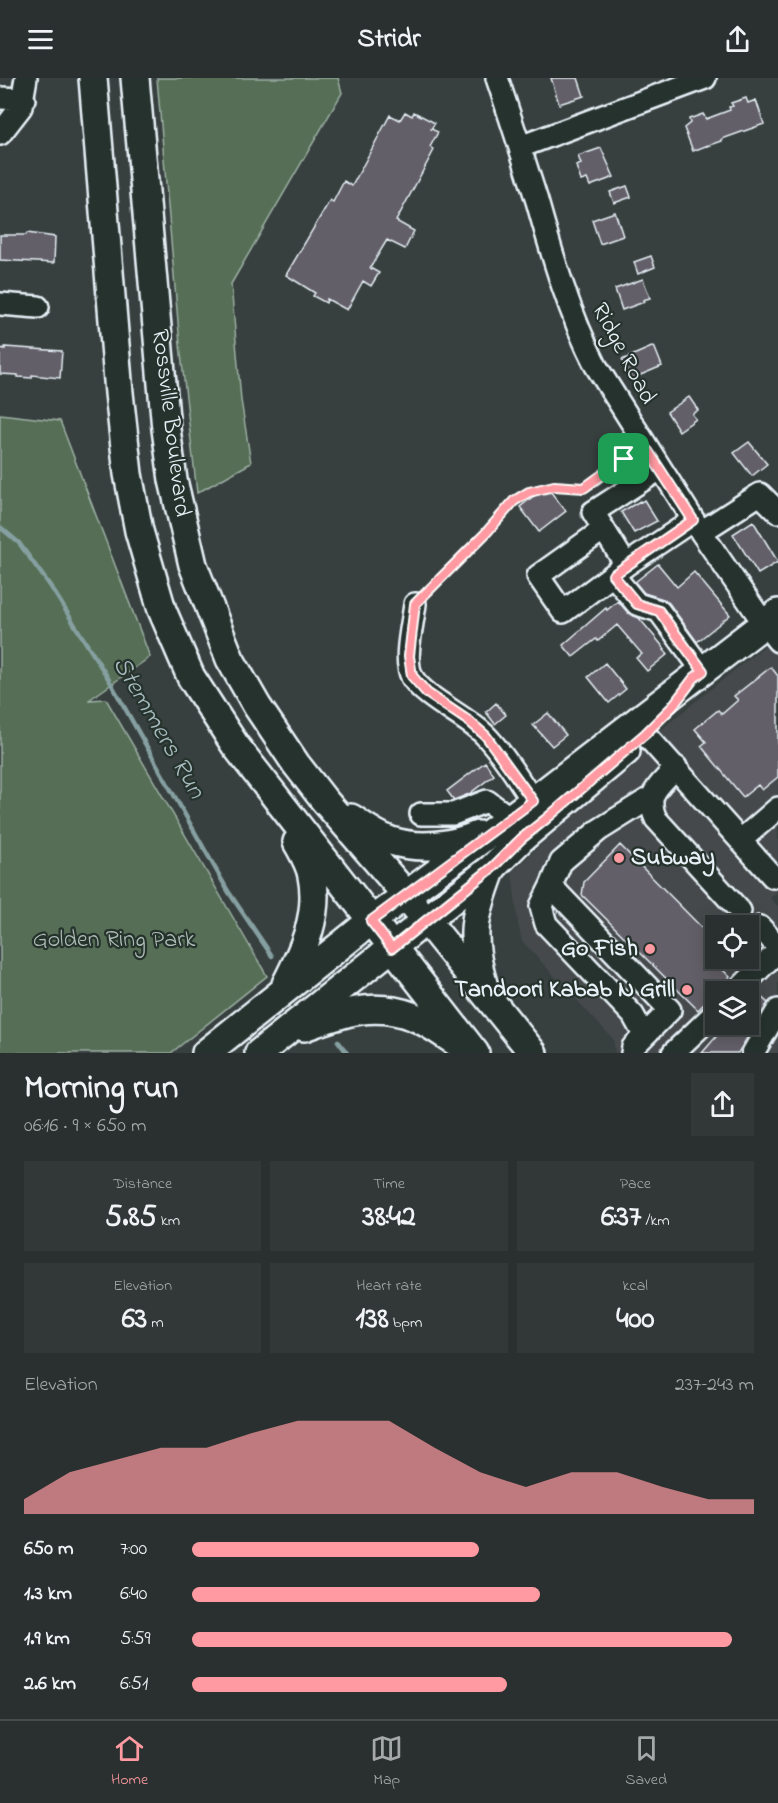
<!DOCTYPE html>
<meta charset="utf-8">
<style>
body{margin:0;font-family:"Indie Flower",sans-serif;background:#323837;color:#f1f3f6;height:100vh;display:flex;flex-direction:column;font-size:22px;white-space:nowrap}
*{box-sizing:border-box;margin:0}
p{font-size:20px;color:#a5a9aa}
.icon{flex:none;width:33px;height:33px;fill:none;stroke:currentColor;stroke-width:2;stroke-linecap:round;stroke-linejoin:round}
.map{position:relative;height:975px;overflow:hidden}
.sheet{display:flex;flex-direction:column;background:#2a302f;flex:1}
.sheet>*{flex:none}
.tools{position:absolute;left:705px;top:837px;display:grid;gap:12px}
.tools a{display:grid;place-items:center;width:54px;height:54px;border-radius:0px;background:#2a302f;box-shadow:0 3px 15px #0003,0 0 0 2px #464b4b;font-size:30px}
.pin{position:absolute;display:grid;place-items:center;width:51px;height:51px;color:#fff;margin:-26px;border-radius:12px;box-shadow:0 3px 9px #0006}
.round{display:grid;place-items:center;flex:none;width:63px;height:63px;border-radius:0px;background:#323837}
.overview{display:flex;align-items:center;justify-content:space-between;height:102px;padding:0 24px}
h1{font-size:33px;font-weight:800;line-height:45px}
.metrics{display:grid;grid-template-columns:repeat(3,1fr);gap:9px;height:102px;padding:6px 24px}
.metrics div{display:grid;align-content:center;border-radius:0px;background:#323837;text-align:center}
.metrics b{font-size:30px;font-weight:800}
.metrics small{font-size:16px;font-weight:400}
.metrics p{font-size:16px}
.chart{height:168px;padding:12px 24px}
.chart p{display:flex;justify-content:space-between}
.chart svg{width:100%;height:108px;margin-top:6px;fill:#ff9aa2;opacity:.7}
ul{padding:0 24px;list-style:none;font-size:20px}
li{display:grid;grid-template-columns:96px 72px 1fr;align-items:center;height:45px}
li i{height:15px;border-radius:8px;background:#ff9aa2}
header{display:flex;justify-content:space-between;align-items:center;height:78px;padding:0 24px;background:#2a302f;font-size:27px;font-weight:800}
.tab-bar{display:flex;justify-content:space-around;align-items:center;height:84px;border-top:2px solid #464b4b;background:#2a302f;font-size:16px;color:#a5a9aa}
.tab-bar a{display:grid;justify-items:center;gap:3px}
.tab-bar .selected{color:#ff9aa2}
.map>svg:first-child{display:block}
.built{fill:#45494b;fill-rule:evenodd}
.green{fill:#556e54;stroke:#9eb0a6;stroke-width:1.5}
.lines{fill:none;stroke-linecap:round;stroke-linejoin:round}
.stream{stroke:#86a0a2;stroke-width:4.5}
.building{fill:#635e68;stroke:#e8f1f8;stroke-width:1.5}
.minor-casing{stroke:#e8f1f8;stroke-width:26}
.major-casing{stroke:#e8f1f8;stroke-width:32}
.path{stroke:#e8f1f8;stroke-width:3;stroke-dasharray:6 4.5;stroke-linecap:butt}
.minor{stroke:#26332d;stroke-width:21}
.major{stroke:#26332d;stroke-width:27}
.route-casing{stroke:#fff;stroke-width:12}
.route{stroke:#ff9aa2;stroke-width:8}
.poi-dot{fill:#ff9aa2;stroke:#26332d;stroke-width:2}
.labels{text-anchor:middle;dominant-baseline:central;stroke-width:4.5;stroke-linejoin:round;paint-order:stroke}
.street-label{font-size:24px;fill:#e8f1f8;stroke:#26332d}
.poi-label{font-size:24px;font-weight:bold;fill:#e8f1f8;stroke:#26332d;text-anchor:end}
.park-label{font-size:24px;fill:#adbdb6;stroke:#26332d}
.water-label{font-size:26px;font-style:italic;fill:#a7bbbf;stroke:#26332d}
</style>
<header><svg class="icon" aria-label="menu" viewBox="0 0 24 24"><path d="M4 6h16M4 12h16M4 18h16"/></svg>Stridr<svg class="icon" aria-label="share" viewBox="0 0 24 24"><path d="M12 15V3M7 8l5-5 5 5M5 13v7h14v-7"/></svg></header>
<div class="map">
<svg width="778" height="975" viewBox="0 0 778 975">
<rect width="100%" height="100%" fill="#38403f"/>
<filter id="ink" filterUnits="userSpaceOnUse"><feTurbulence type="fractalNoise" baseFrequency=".0167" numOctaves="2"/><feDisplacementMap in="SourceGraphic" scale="12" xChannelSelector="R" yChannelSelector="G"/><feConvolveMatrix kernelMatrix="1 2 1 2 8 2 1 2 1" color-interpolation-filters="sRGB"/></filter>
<g filter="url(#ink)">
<path class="built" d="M778 557V813L770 820 778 828V975H615L613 961 522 863 518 845 512 794 669 645ZM716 848H748V880H716ZM716 914H748V946H716Z"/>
<path class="green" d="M157 0H338L342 15 231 206 241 322 251 385 197 415 180 267Z
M0 336 60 343 150 579 89 622 106 621 267 898 171 975H0Z"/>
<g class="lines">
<path class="stream" d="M0 449 19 465 51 509 108 600 228 813 272 878
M338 963 347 975"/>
</g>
<path class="building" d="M551 0H578L584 18 559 26Z
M746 20 748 25 756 22 764 46 722 61V63L708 68V67L693 73 684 50 690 45 689 41 703 36 706 41 730 32 729 29 733 28 731 25Z
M405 34 412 38 414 34 435 45 431 51 438 54 430 69 434 72 396 143 414 153 405 171 387 162 370 190 379 195 371 208 363 203 347 232 327 221 326 225 313 218 315 215 286 197 330 122 333 124 344 103 352 108 390 37 400 42Z
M601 70 614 99 590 108 587 101 581 103 576 88 581 86 578 78Z
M627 108 631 119 614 125 610 114Z
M615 134 623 158 600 166 592 142Z
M27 155 55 159 54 185 0 182V157H26Z
M651 178 655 189 638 196 634 184Z
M643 201 650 220 643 222 644 224 622 232 615 211Z
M654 268 662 288 631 301 622 282Z
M5 269 62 273 60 300 32 297V300L18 299V297L0 296V270L5 271Z
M689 319 698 332 692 336 696 341 679 353 667 334Z
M749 364 767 386 752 398 734 375Z
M546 408 566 433 539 454 520 429Z
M644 422 657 443 634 455 621 434 640 423 641 424Z
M753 443 778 484 758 496 733 456Z
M658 486 677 509 694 494 730 537 697 564 669 525 663 521 644 515 635 504Z
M618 523 628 535 639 540 665 571 664 572 668 576 647 593 636 580 642 576 617 547 598 563 596 561 573 579 563 567 606 530 607 532Z
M605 585 626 611 609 625 588 599Z
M771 589 778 598V699L762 712 758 707 743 719 701 668 706 664 695 651 718 632 722 636 738 622 734 618Z
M496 625 506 637 495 646 486 634Z
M548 635 566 657 552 668 533 647Z
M485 684 494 697 469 716 454 722 447 713Z
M620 767 716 864V873L710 879 730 899 698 932 582 817 584 804Z
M760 918 768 925 738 975H702L722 952 724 954 731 946H748V930Z"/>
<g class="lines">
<defs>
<path id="minor" d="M497 0C511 41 524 82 537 123 553 180 569 235 596 288L701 454 765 547 778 563
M0 20 24 21
M0 56 21 29 26 0
M520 69 705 0
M0 226 38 229
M660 391 593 434 626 487 693 442
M604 451 538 498 563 534 626 487
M701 454 760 416 778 434
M613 497 637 526 659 533 703 593
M415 526C413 545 403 581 412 599 423 619 465 638 484 656 503 675 518 701 533 723
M645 656 773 799
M676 689C660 708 644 715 656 741L740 833
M421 736H453L487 723 510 740
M741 762 778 730
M551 808 541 828 546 846 633 937 644 957
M760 849 778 869
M736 914 778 873
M632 975 633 969 670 932 551 808 561 784 599 752 650 720
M673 975 716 934
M753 975 778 932"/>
<path id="major" d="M93 0 119 315 128 396 139 453 162 532 191 599 235 667 475 975
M135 0 166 351 173 402 193 487 230 581 257 628 296 686 324 722 396 805 533 975
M351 740C363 748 376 758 391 763 419 772 452 768 478 757
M286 906C303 873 320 837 312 798 310 786 303 775 297 764
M484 909C469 858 473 839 492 790
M304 949C342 935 373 923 412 938 428 944 442 955 456 964
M206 975 371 843 533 723 778 535
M259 975 492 790 521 761 626 673"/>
</defs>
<use href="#minor" class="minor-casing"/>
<use href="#major" class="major-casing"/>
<path class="path" d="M427 514 485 456 514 423 529 413 554 408 584 410 624 381 632 378"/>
<use href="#minor" class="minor"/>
<use href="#major" class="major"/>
</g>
</g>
<g class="lines" filter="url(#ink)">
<defs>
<path id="route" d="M648 373 693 442 613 497 637 526 659 533 703 593 694 600 672 629 645 656 546 741 521 761 492 790 392 870 371 843 533 723 486 658 470 644 427 615 412 598 409 578 415 526 485 456 514 423 529 414 554 408 584 410 624 381Z"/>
</defs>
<use href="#route" class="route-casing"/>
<use href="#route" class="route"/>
</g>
<g class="poi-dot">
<circle cx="619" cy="780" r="6"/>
<circle cx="650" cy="871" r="6"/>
<circle cx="687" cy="912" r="6"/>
</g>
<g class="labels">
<g class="street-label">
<text transform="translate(623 276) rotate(62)">Ridge Road</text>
<text transform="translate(170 345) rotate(83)">Rossville Boulevard</text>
</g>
<g class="poi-label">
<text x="631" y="780" text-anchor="start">Subway</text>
<text x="638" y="871">Go Fish</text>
<text x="675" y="912">Tandoori Kabab N Grill</text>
</g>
<g class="park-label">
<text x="114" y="862">Golden Ring Park</text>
</g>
<g class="water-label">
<text transform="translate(158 650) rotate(60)">Stemmers Run</text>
</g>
</g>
</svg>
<div class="tools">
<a><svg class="icon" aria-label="locate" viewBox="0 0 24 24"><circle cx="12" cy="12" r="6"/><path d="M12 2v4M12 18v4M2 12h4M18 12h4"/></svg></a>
<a><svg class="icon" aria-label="layers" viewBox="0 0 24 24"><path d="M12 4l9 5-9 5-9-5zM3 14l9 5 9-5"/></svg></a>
</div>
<div class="pin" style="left:624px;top:381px;background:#1e9e55"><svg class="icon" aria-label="arrive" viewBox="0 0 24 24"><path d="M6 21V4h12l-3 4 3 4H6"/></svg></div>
</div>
<section class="sheet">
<div class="overview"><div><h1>Morning run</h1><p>06:16 · 9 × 650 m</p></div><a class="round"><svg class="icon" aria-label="share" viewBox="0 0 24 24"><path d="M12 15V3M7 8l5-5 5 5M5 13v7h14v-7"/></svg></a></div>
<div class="metrics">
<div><p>Distance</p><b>5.85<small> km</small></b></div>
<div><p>Time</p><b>38:42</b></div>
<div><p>Pace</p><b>6:37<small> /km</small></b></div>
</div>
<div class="metrics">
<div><p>Elevation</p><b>63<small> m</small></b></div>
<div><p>Heart rate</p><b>138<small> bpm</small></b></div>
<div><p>kcal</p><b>400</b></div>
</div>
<div class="chart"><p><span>Elevation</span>237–243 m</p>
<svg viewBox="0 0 160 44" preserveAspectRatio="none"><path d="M0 44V38L10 27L20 22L30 17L40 17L50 11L60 6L70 6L80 6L90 17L100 27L110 33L120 27L130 27L140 33L150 38L160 38V44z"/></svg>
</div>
<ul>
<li><b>650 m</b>7:00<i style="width:51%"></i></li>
<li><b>1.3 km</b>6:40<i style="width:62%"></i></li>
<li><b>1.9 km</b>5:59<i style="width:96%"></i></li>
<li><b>2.6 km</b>6:51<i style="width:56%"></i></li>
</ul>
</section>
<nav class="tab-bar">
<a class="selected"><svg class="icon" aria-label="home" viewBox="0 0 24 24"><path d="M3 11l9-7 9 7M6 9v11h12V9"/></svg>Home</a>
<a><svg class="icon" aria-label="map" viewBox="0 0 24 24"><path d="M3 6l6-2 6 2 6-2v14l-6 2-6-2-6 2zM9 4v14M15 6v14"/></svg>Map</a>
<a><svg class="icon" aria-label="saved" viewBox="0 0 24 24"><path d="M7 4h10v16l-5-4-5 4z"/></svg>Saved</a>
</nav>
